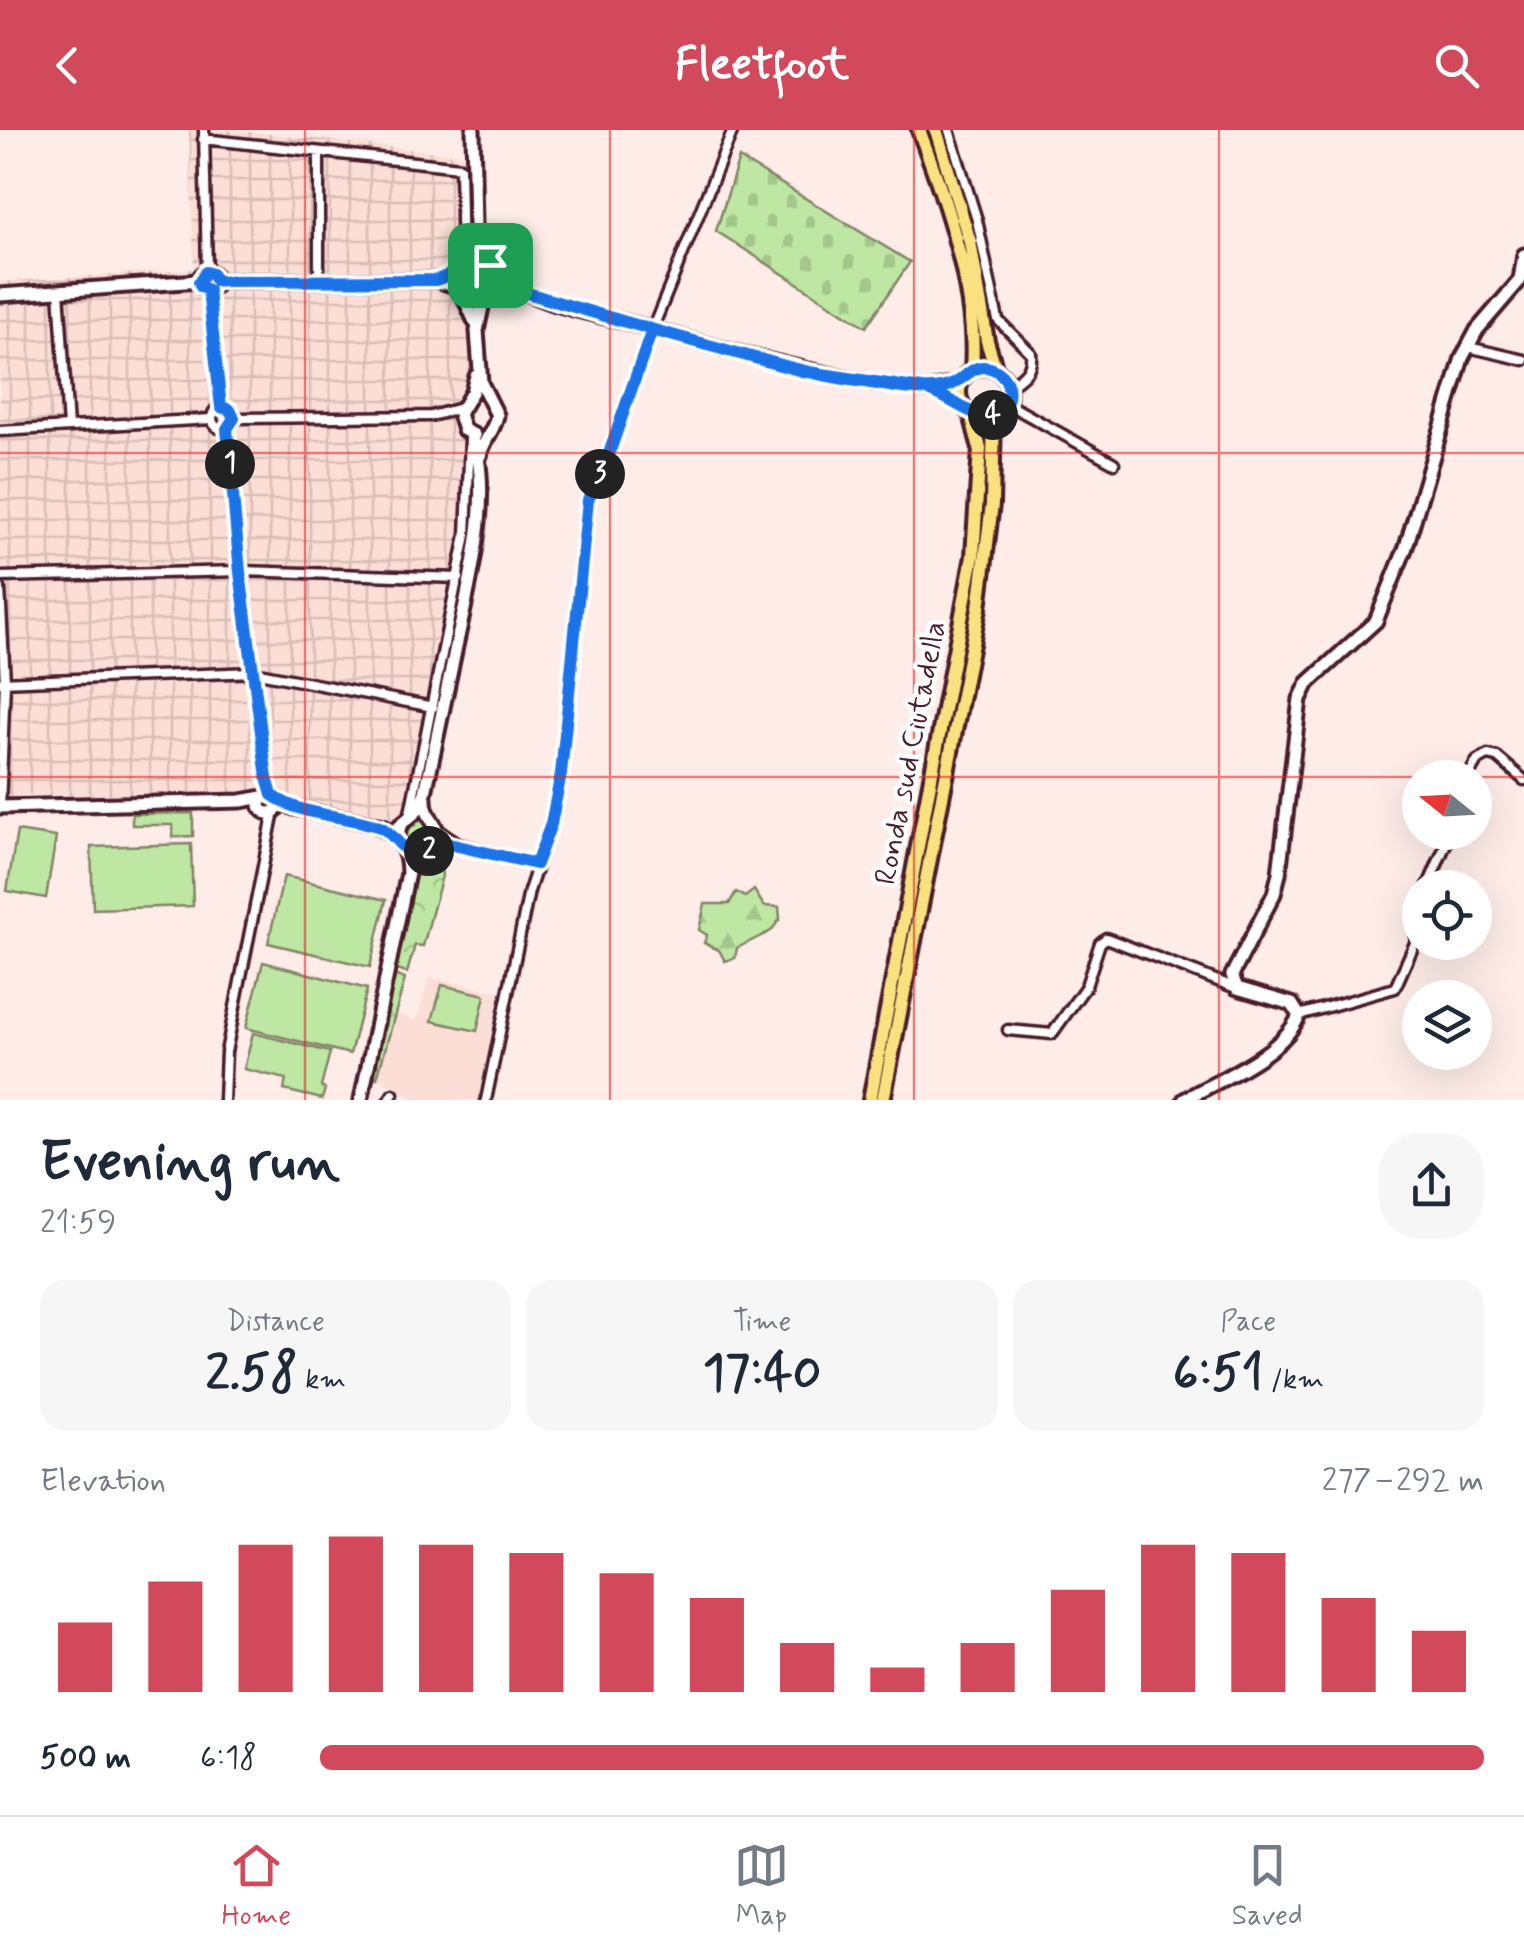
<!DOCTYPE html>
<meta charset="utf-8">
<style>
body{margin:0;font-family:Mynerve,sans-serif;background:#f6f6f7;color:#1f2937;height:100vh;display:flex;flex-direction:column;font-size:38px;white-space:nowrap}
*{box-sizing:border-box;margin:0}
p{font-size:32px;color:#747a83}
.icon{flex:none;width:55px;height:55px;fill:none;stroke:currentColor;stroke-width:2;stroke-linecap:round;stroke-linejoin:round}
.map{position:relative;height:970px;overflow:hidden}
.details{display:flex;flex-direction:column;background:#fff;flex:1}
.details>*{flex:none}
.needle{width:65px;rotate:288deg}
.tools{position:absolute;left:1402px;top:630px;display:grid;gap:20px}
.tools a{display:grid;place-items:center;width:90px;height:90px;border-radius:50%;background:#fff;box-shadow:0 10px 40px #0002;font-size:50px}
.pin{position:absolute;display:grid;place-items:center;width:85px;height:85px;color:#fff;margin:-42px;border-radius:20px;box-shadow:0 5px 15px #0006}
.km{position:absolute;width:50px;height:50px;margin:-25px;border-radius:50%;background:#222;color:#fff;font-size:28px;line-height:50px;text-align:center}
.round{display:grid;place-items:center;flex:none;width:105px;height:105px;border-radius:40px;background:#f6f6f7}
.summary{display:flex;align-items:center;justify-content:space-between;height:170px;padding:0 40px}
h1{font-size:55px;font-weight:700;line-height:75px}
.metrics{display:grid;grid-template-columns:repeat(3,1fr);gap:15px;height:170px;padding:10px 40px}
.metrics div{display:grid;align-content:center;border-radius:25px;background:#f6f6f7;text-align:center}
.metrics b{font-size:50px;font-weight:700}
.metrics small{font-size:28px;font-weight:400}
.metrics p{font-size:28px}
.chart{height:280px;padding:20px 40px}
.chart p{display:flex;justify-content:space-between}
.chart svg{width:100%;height:180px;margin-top:10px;stroke:#d1495b;stroke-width:6}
ul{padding:0 40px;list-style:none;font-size:32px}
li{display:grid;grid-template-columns:160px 120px 1fr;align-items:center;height:75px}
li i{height:25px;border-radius:12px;background:#d1495b}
header{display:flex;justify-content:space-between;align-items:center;height:130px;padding:0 40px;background:#d1495b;color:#fff;font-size:45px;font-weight:700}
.tab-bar{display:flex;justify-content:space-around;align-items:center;height:140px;border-top:2px solid #e0e1e3;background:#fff;font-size:28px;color:#747a83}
.tab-bar a{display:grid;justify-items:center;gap:5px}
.tab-bar .on{color:#d1495b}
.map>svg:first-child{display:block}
.built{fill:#fbded6}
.industrial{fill:url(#industrial-grid)}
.grass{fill:url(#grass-dots);stroke:#848367;stroke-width:2.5}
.forest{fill:url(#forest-firs);stroke:#848367;stroke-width:2.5}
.cemetery{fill:url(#cemetery-stones);stroke:#848367;stroke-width:2.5}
.park{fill:url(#park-crowns);stroke:#848367;stroke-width:2.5}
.garden{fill:#bde7a3;stroke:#848367;stroke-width:2.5}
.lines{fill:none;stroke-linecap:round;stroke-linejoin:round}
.street-casing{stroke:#4a1f2b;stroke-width:15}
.secondary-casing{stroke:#4a1f2b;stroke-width:19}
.primary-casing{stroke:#4a1f2b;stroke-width:20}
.street{stroke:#fff;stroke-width:8}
.secondary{stroke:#fff;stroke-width:11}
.primary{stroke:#fae180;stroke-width:12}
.route-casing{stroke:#fff;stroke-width:20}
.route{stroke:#1a73e8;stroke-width:12}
.grid{fill:none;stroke:#d62828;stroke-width:2.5;stroke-opacity:0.55}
.labels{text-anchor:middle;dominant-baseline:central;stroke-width:9;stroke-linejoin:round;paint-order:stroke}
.street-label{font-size:30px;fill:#4a1f2b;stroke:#fff}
</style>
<header><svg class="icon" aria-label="back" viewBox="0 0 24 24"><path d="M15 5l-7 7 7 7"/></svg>Fleetfoot<svg class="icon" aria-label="search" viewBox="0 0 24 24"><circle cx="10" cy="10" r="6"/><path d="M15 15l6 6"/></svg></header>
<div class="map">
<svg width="1524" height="970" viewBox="0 0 1524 970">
<defs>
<pattern id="industrial-grid" width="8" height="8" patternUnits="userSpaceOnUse" patternTransform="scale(2.5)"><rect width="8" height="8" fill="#fbded6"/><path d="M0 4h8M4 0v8" fill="none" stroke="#d9beb8"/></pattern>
<pattern id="grass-dots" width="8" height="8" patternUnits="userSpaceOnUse" patternTransform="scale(2.5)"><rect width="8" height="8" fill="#bde7a3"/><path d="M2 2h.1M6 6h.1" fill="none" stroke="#a4c68c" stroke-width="1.8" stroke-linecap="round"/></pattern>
<pattern id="forest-firs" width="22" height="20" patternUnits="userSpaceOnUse" patternTransform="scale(2.5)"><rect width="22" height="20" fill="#bde7a3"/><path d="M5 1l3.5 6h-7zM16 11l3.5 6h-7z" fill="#a4c68c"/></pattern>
<pattern id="cemetery-stones" width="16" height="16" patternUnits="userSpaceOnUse" patternTransform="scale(2.5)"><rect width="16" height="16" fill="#bde7a3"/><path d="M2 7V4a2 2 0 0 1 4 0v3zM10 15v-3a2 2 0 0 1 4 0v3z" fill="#a4c68c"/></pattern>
<pattern id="park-crowns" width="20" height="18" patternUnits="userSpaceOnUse" patternTransform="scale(2.5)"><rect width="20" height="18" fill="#bde7a3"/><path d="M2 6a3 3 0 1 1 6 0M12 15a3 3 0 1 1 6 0" fill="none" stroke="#a4c68c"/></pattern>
</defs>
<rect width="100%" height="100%" fill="#fdece7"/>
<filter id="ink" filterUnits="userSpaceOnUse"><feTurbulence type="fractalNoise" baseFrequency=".01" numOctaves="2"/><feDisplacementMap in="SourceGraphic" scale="20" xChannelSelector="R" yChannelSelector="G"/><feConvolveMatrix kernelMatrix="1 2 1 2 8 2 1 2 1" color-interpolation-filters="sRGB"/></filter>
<g filter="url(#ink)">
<path class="built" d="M429 848 501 862 478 970H416L376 948 395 884 417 890Z"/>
<path class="industrial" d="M189 0H233L464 25 469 110 451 142 453 158 463 170 471 189V251L469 260 454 275 453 295 473 317 471 410 418 670 407 677 395 692 253 664 25 665 0 670V152L194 139Z"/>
<path class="grass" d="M402 706a15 15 0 1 1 30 0a15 15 0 1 1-30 0Z"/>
<path class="forest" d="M754 760 764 776 779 777 780 789 771 801 737 818 735 828 725 831 719 820 704 813 707 805 699 800 705 774H729L736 762 745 767Z"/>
<path class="cemetery" d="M739 28 910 132 866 197 716 101Z"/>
<path class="park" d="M440 724 442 746 423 816 415 815 407 843 396 840 416 745 421 746 425 733Z
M394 845 405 849 377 948 373 946Z"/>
<path class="garden" d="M193 683V706L173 707V695H132V684Z
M17 701 56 707 46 768 7 761Z
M191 714 193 776 93 779 91 717Z
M284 746 386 770 370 837 268 813Z
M263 832 367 859 350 924 246 898Z
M442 855 485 865 477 901 432 891Z
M253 903 330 922 321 957 325 959 322 969 284 960 286 949 244 939Z"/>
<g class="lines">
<defs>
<path id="street" d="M204 0 207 142
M949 0 977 90 998 190 1031 223C1033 241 1022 247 1008 257
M203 9 460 37 462 134
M319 150V22
M59 160 68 297
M208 160 221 277
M1468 217 1524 230
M1006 273 1114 333
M212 288a11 11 0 1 1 22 0a11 11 0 1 1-22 0Z
M234 288 431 286 461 278
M227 299 241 441 267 648 272 665
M0 301 212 289
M0 447 241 441 459 448
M0 458 5 552 0 677
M0 552 254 542 433 577
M1467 648 1477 631 1488 625 1497 627 1524 650
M410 683 466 405 470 308
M437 699 460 714 536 734
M1427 758 1451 702
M1299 885 1395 858 1415 813 1420 786
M1008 900 1052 904 1086 856 1100 813 1106 808 1236 858
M224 970 226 922 274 681
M389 970 393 964
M486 970 529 761 551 694 561 644 588 370 604 337 652 200 733 0"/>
<path id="secondary" d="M473 0 475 96 469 126 458 142 457 152 475 192
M475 96 483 125 494 139 496 150 493 160 483 172 477 201 481 253 497 285C495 300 483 310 480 326
M199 151a9 9 0 1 1 18 0a9 9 0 1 1-18 0Z
M496 144C530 173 583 181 626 192 726 220 824 249 928 260L945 265 963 276
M217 151 436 150 458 157
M0 165 199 151
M932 259 957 253 963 247
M474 305 464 300 459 284 472 262 476 246
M260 674a9 9 0 1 1 18 0a9 9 0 1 1-18 0Z
M277 669 294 678 384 696
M0 677 241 671 263 667
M398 709 400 695 416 682 425 663C435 618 444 572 454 526 466 466 496 361 471 304
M408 742C417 728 432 722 436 713 443 696 424 689 425 668
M361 970 408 743C408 719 398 706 377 696
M1184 970C1218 950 1285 923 1299 885L1292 874 1237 858 1232 845 1274 764 1279 744 1300 569 1308 553 1376 491 1406 417 1462 228 1477 200 1520 150 1524 125"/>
<path id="primary" d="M919 0C946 71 978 165 972 240
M936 0 970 112 987 211 996 240
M959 262a25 25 0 1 1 50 0a25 25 0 1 1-50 0Z
M870 970 973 426 980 319 971 284
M883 970 979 478 992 374 994 285"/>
</defs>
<use href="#street" class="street-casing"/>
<use href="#secondary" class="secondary-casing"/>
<use href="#primary" class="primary-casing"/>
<use href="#street" class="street"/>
<use href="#secondary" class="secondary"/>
<use href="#primary" class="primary"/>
</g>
</g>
<g class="lines" filter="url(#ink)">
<defs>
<path id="route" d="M490 135C469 123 457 145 436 150L216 151 212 144 206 142 199 152 201 157 208 160 221 277 230 280 234 288 227 299 240 442 267 648 272 665C304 688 345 684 380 697 396 704 402 724 417 725 428 726 434 715 445 713L536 734 551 694 561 644 588 370 604 338 652 200 802 241 928 260C949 266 978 294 996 283 1013 274 1013 249 995 240 974 229 965 251 948 256 922 264 891 256 865 252 816 246 770 232 723 219 656 201 590 182 524 162L498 147 490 135"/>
</defs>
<use href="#route" class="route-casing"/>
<use href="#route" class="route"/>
</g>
<path class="grid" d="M305 0V970M610 0V970M914 0V970M1219 0V970M0 323H1524M0 647H1524"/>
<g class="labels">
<g class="street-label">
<text transform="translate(911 623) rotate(-79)">Ronda sud Ciutadella</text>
</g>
</g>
</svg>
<div class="tools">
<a><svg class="needle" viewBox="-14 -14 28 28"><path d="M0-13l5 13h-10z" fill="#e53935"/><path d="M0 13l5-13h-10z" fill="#747a83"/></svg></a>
<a><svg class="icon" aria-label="locate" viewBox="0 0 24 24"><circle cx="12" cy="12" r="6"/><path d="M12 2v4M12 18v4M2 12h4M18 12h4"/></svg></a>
<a><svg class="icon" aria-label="layers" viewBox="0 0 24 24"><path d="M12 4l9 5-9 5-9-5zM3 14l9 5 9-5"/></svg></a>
</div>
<div class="pin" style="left:490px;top:135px;background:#1e9e55"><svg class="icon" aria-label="arrive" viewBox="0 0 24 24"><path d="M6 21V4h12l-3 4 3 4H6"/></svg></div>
<b class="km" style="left:230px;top:334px">1</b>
<b class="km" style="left:429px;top:721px">2</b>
<b class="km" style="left:600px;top:344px">3</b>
<b class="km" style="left:993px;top:285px">4</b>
</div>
<section class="details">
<div class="summary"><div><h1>Evening run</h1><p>21:59</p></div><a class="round"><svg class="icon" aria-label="share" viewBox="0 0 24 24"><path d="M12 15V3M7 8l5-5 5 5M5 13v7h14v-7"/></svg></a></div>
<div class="metrics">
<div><p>Distance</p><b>2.58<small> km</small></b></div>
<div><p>Time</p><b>17:40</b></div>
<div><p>Pace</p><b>6:51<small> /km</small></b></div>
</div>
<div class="chart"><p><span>Elevation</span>277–292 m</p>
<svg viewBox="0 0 160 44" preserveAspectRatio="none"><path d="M5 44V27M15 44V17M25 44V8M35 44V6M45 44V8M55 44V10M65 44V15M75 44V21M85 44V32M95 44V38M105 44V32M115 44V19M125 44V8M135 44V10M145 44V21M155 44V29"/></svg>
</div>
<ul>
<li><b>500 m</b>6:18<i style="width:100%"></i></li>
</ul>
</section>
<nav class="tab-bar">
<a class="on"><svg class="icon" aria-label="home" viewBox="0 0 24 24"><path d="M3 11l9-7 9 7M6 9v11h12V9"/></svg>Home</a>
<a><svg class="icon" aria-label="map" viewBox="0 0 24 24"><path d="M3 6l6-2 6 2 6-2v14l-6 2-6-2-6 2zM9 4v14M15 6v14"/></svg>Map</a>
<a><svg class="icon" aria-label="saved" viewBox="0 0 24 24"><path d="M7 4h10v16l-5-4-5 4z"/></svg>Saved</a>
</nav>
